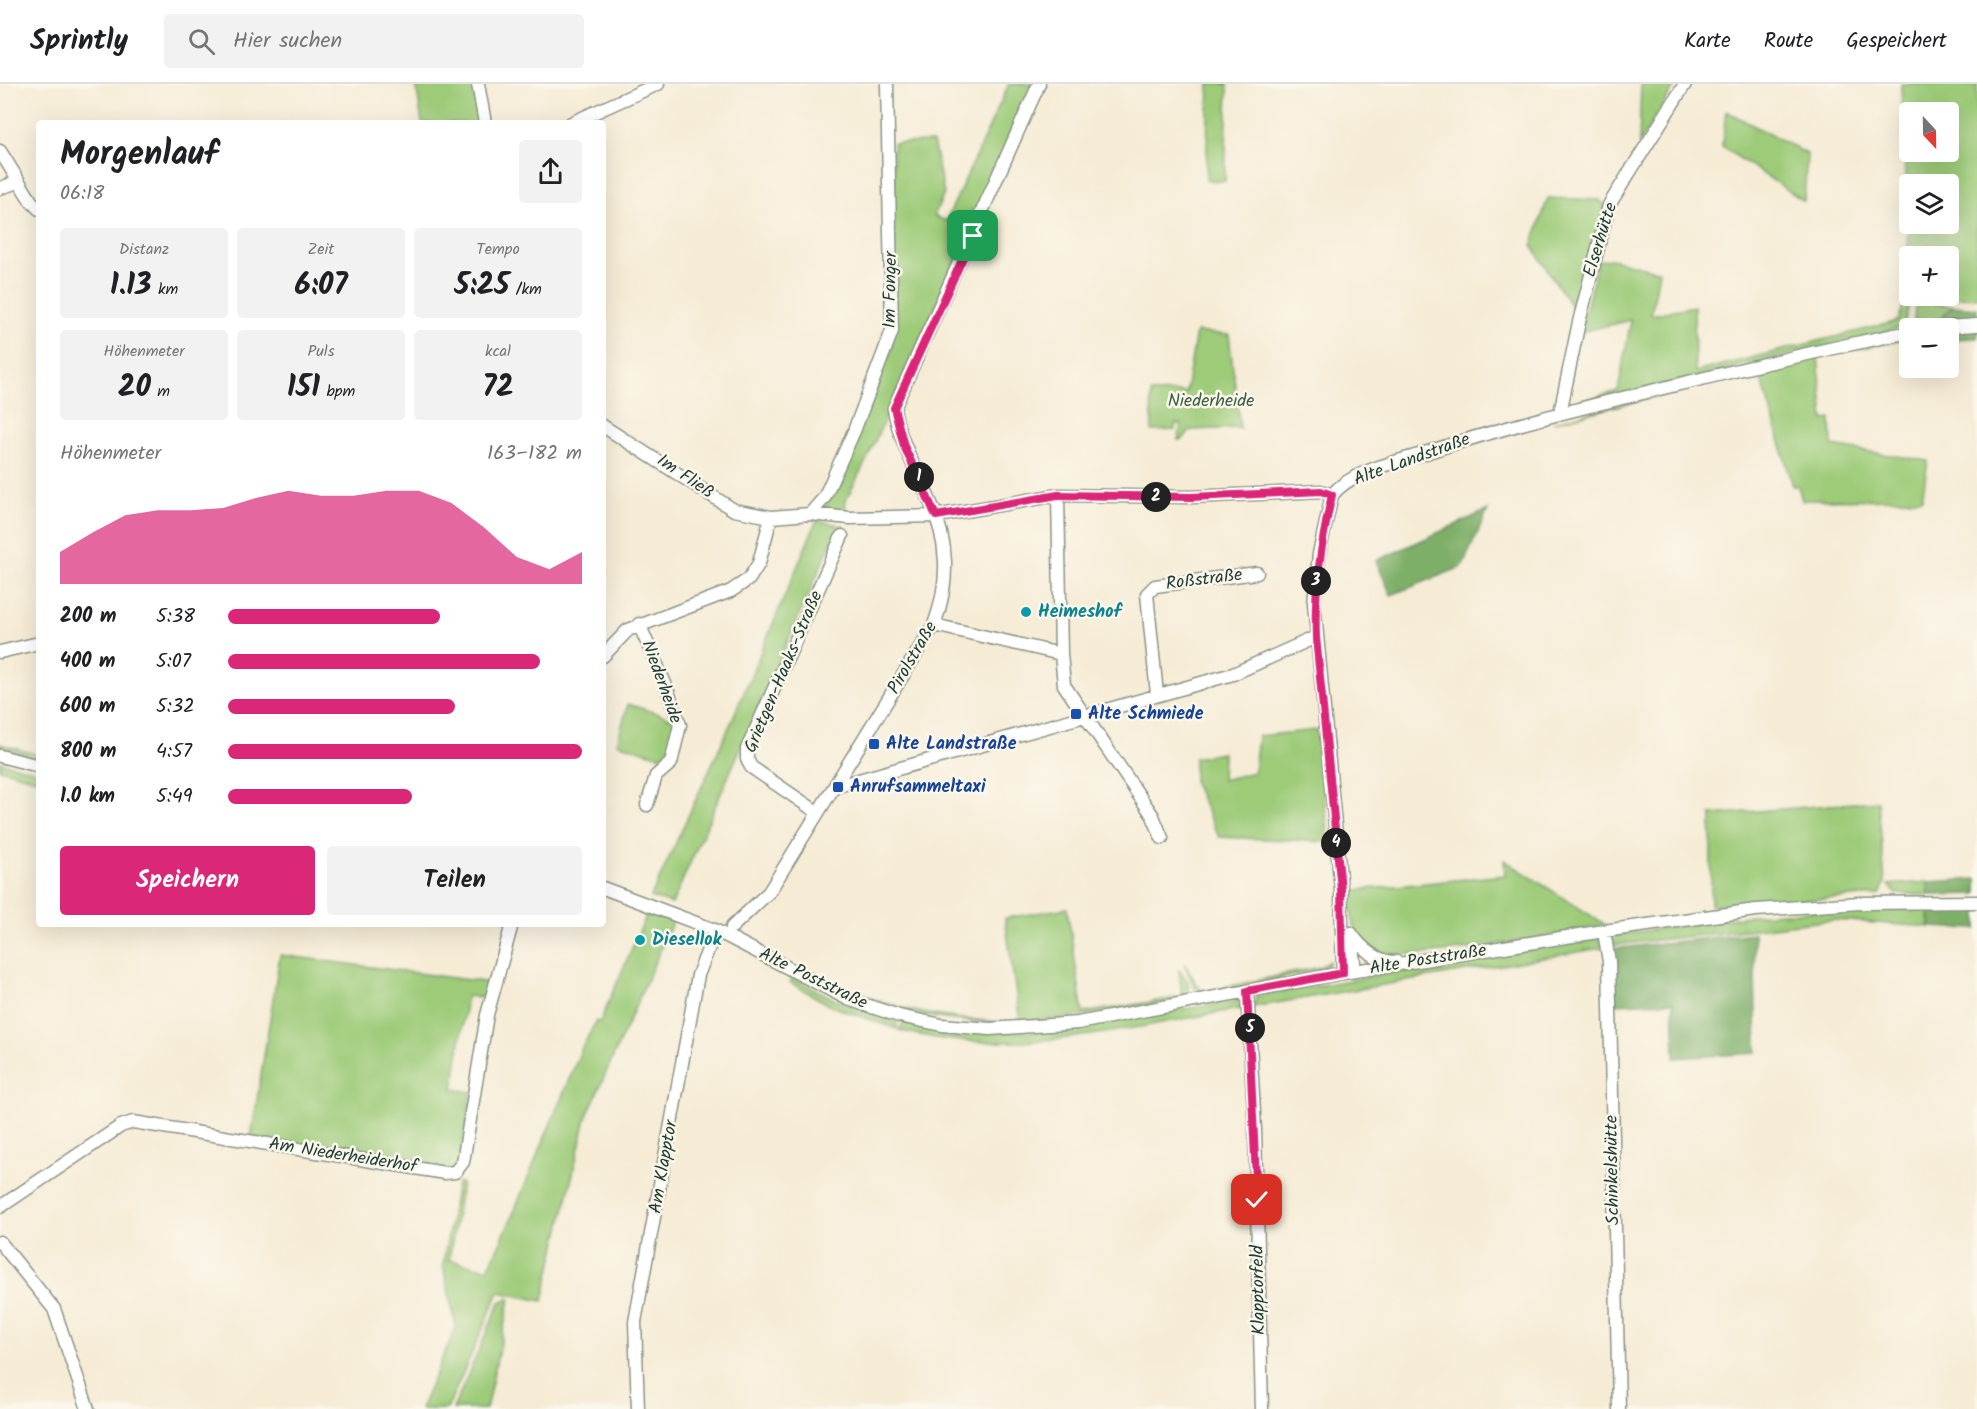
<!DOCTYPE html>
<html lang="de">
<meta charset="utf-8">
<style>
body{margin:0;font-family:Kalam,sans-serif;background:#f2f2f2;color:#202124;height:100vh;display:flex;flex-direction:column;font-size:22px;white-space:nowrap}
*{box-sizing:border-box;margin:0}
p{font-size:20px;color:#757577}
.icon{flex:none;width:33px;height:33px;fill:none;stroke:currentColor;stroke-width:2;stroke-linecap:round;stroke-linejoin:round}
.map{position:relative;flex:1;overflow:hidden}
.side{position:absolute;left:36px;top:36px;width:570px;height:807px;display:flex;flex-direction:column;background:#fff;border-radius:6px;box-shadow:0 6px 24px #0002}
.side>*{flex:none}
.needle{width:39px;rotate:158deg}
.buttons{position:absolute;left:1899px;top:18px;display:grid;gap:12px}
.buttons a{display:grid;place-items:center;width:60px;height:60px;border-radius:6px;background:#fff;box-shadow:0 6px 24px #0002;font-size:30px}
.pin{position:absolute;display:grid;place-items:center;width:51px;height:51px;color:#fff;margin:-26px;border-radius:12px;box-shadow:0 3px 9px #0006}
.km{position:absolute;width:30px;height:30px;margin:-15px;border-radius:50%;background:#222;color:#fff;font-size:16px;line-height:30px;text-align:center}
.round{display:grid;place-items:center;flex:none;width:63px;height:63px;border-radius:6px;background:#f2f2f2}
.head{display:flex;align-items:center;justify-content:space-between;height:102px;padding:0 24px}
h1{font-size:33px;font-weight:700;line-height:45px}
.figures{display:grid;grid-template-columns:repeat(3,1fr);gap:9px;height:102px;padding:6px 24px}
.figures div{display:grid;align-content:center;border-radius:6px;background:#f2f2f2;text-align:center}
.figures b{font-size:30px;font-weight:700}
.figures small{font-size:16px;font-weight:400}
.figures p{font-size:16px}
.chart{height:168px;padding:12px 24px}
.chart p{display:flex;justify-content:space-between}
.chart svg{width:100%;height:108px;margin-top:6px;fill:#db2777;opacity:.7}
.action{display:flex;gap:12px;margin-top:auto;padding:12px 24px}
.action a{flex:1;height:69px;border-radius:6px;background:#db2777;color:#fff;font-size:24px;font-weight:700;line-height:69px;text-align:center}
.action a+a{background:#f2f2f2;color:#202124}
ul{padding:0 24px;list-style:none;font-size:20px}
li{display:grid;grid-template-columns:96px 72px 1fr;align-items:center;height:45px}
li i{height:15px;border-radius:8px;background:#db2777}
header{display:flex;align-items:center;gap:36px;box-sizing:border-box;height:84px;padding:0 30px;background:#fff;border-bottom:2px solid #e0e0e0}
header strong{font-size:28px}
nav{display:flex;gap:33px;margin-inline-start:auto;font-size:21px}
.search{width:420px;height:54px;background:#f2f2f2;display:flex;align-items:center;gap:15px;box-sizing:border-box;padding:0 21px;border-radius:6px;color:#757577;font-size:22px}
.map>svg:first-child{display:block}
.green{fill:#9dcb78;stroke:#5e8456;stroke-width:1.5;fill-rule:evenodd}
.forest{fill:#7eaf68;stroke:#4e764e;stroke-width:1.5}
.lines{fill:none;stroke-linecap:round;stroke-linejoin:round}
.minor-casing{stroke:#8a9485;stroke-width:15}
.minor{stroke:#fff;stroke-width:12}
.route-casing{stroke:#fff;stroke-width:12}
.route{stroke:#db2777;stroke-width:8}
.culture-dot{fill:#0f9aa8;stroke:#fbf7ec;stroke-width:2}
.transit-dot{fill:#1a4fb4;stroke:#fbf7ec;stroke-width:2}
.labels{text-anchor:middle;dominant-baseline:central;stroke-width:5;stroke-linejoin:round;paint-order:stroke}
.street-label{font-size:18px;fill:#1f3d34;stroke:#fbf7ec}
.park-label{font-size:18px;fill:#3e6045;stroke:#fbf7ec}
.culture-label{font-size:18px;font-weight:bold;fill:#0d838f;stroke:#fbf7ec;text-anchor:start}
.transit-label{font-size:18px;font-weight:bold;fill:#164399;stroke:#fbf7ec;text-anchor:start}
</style>
<header>
<strong>Sprintly</strong>
<div class="search"><svg class="icon" aria-label="search" viewBox="0 0 24 24"><circle cx="10" cy="10" r="6"/><path d="M15 15l6 6"/></svg>Hier suchen</div>
<nav><a>Karte</a><a>Route</a><a>Gespeichert</a></nav>
</header>
<div class="map">
<svg width="1977" height="1325" viewBox="0 0 1977 1325">
<rect width="100%" height="100%" fill="#fbf7ec"/>
<filter id="ink" filterUnits="userSpaceOnUse"><feTurbulence type="fractalNoise" baseFrequency=".0167" numOctaves="2"/><feDisplacementMap in="SourceGraphic" scale="12" xChannelSelector="R" yChannelSelector="G"/><feConvolveMatrix kernelMatrix="1 2 1 2 8 2 1 2 1" color-interpolation-filters="sRGB"/></filter>
<filter id="wash" filterUnits="userSpaceOnUse"><feTurbulence type="fractalNoise" baseFrequency=".008" numOctaves="4" result="noise"/><feDisplacementMap in="SourceGraphic" scale="24" xChannelSelector="R" yChannelSelector="G"/><feGaussianBlur stdDeviation="1.35" result="paint"/><feColorMatrix in="noise" values="0 0 0 0 0 0 0 0 0 0 0 0 0 0 0 0 0 1.4 0 .05"/><feComposite in="paint" operator="in"/></filter>
<g filter="url(#wash)">
<rect width="100%" height="100%" fill="#f6ecd6"/>
<path class="green" d="M416 0H474L481 39H422Z
M1009 0H1034L868 373 846 416 845 427 824 425 892 262 893 59 933 58 944 110 934 132 946 137Z
M1209 0H1228L1225 97 1206 96Z
M1641 0H1676L1639 59Z
M1901 0H1977V214L1939 212H1948V172H1910L1909 178ZM1910 28H1948V68H1910ZM1910 100H1948V140H1910Z
M1726 27 1807 70 1804 117 1722 63Z
M1548 114 1600 116 1605 122 1578 226 1573 225 1532 162Z
M1611 175 1659 187 1651 231 1694 222 1695 288 1898 237 1904 220 1911 212H1922L1909 221 1905 237 1899 244 1572 323 1565 321 1618 307 1631 236 1580 248 1598 177Z
M1929 219 1953 222 1944 231V238L1919 240 1914 237 1915 224Z
M1196 248 1229 251 1240 344 1191 346 1183 355 1178 356 1181 340H1175V346L1152 347 1151 309 1186 308Z
M1909 250V255L1818 273 1824 336 1831 335 1832 362 1928 377 1922 415 1802 416 1798 402H1793L1759 287 1553 338 1818 270Z
M817 436 839 441 672 820 651 813 730 641Z
M628 620 672 634 677 643 669 666 660 672 617 659Z
M1317 646 1329 758 1219 753 1194 699V674L1223 669 1222 696 1254 688 1258 652Z
M0 660 39 671V675L0 664Z
M0 678 39 688V696L0 685Z
M1878 717 1885 798 1880 811 1762 819 1761 816 1711 822V731Z
M1504 776 1606 841C1568 848 1388 886 1366 863 1352 848 1351 826 1348 807L1505 791Z
M1928 798 1929 811 1897 810 1888 801Z
M1067 824 1083 929 1182 913 1179 886 1188 897V908L1180 916C1071 935 970 955 862 915 846 910 831 901 817 893 888 924 942 938 1020 938L1005 834Z
M1929 825 1930 843 1834 836 1612 861 1616 851 1754 831 1825 826Z
M645 827 673 837 586 1034 543 1217 499 1208 447 1325H420L456 1243 443 1181 457 1099H462L449 1176 488 1185 511 1135 582 964 596 937 600 938 646 832 644 831Z
M1599 854 1602 864 1253 923 1257 912Z
M280 871 491 899 487 914 467 912 453 1005 472 1008 459 1083 453 1087 251 1054Z
M1330 877 1325 885 1208 910 1195 904 1184 879 1200 905 1207 907 1320 883Z
M793 894 834 915 897 938V945L831 922 790 898Z
M1242 916 1245 924C1134 942 1011 977 899 946L903 939 955 948H1035Z
M507 1215H510L486 1325H453L500 1218Z"/>
<path class="forest" d="M1953 222 1977 224V236L1944 238V231Z
M1977 244V254L1951 255 1948 245Z
M1488 426 1462 483 1391 511 1376 477Z
M1977 795V810L1929 811 1928 798Z
M1929 825 1977 826V845L1930 843Z
M1754 849 1757 969 1675 974 1673 918 1614 920 1612 865Z"/>
</g>
<g filter="url(#ink)">
<g class="lines">
<defs>
<path id="minor" d="M478 0 485 39
M571 39 658 0
M0 67 31 117 39 125
M0 104 18 98
M1930 244 1977 241
M1560 329 1579 238 1609 121 1685 0
M603 342 734 426 771 433 810 430 850 434 936 432 1058 411 1191 413 1321 407 1332 411
M1058 411 1061 570 1064 601 1153 732 1162 754
M810 430 824 414 854 347 892 247 887 0
M639 540 666 602 680 641 671 679 656 692 647 721
M934 541 1061 570
M0 568 39 559
M603 572 628 546 731 507 749 495 759 479 771 433
M1157 610 1147 510 1155 502 1257 489
M0 672 39 682
M834 703 1233 590 1316 553
M817 728 751 683 747 675V665L842 452
M603 804 715 846 848 915 899 932 942 941 990 945 1078 939 1343 889 1604 847 1756 826 1860 819 1977 818
M732 843 769 808 934 541C950 497 949 458 929 415 916 384 899 357 894 324L1039 0
M1604 847 1609 878 1619 1325
M1351 849C1361 864 1378 879 1397 878
M1351 853 1355 887
M1343 889 1341 805 1314 519 1319 470 1332 411C1351 387 1394 379 1422 370 1506 342 1593 321 1680 300 1756 282 1832 263 1910 248
M1247 907 1255 1046 1262 1325
M0 1123 121 1042 133 1038 445 1089 455 1088 463 1078 487 931 512 840
M0 1158 54 1225 88 1325
M638 1325 635 1238 698 891 713 853 721 849"/>
</defs>
<use href="#minor" class="minor-casing"/>
<use href="#minor" class="minor"/>
</g>
</g>
<g class="lines" filter="url(#ink)">
<defs>
<path id="route" d="M973 152 894 324 904 362 936 432 1058 411 1191 413 1321 407 1332 411C1321 459 1314 504 1316 553L1341 805 1343 889 1247 907 1257 1116"/>
</defs>
<use href="#route" class="route-casing"/>
<use href="#route" class="route"/>
</g>
<g class="culture-dot">
<circle cx="1026" cy="528" r="6"/>
<circle cx="640" cy="856" r="6"/>
</g>
<g class="transit-dot">
<rect x="1070" y="624" width="12" height="12" rx="3"/>
<rect x="868" y="654" width="12" height="12" rx="3"/>
<rect x="832" y="697" width="12" height="12" rx="3"/>
</g>
<g class="labels">
<g class="street-label">
<text transform="translate(1601 156) rotate(-73)">Elserhütte</text>
<text transform="translate(891 206) rotate(-89)">Im Fonger</text>
<text transform="translate(1412 376) rotate(-20)">Alte Landstraße</text>
<text transform="translate(685 393) rotate(34)">Im Fließ</text>
<text transform="translate(1204 496) rotate(-7)">Roßstraße</text>
<text transform="translate(913 574) rotate(-60)">Pirolstraße</text>
<text transform="translate(784 588) rotate(-67)">Grietgen-Haaks-Straße</text>
<text transform="translate(661 598) rotate(70)">Niederheide</text>
<text transform="translate(1428 876) rotate(-9)">Alte Poststraße</text>
<text transform="translate(813 895) rotate(26)">Alte Poststraße</text>
<text transform="translate(343 1072) rotate(9)">Am Niederheiderhof</text>
<text transform="translate(664 1083) rotate(-80)">Am Klapptor</text>
<text transform="translate(1613 1086) rotate(-91)">Schinkelshütte</text>
<text transform="translate(1259 1206) rotate(-91)">Klapptorfeld</text>
</g>
<g class="park-label">
<text x="1211" y="317">Niederheide</text>
</g>
<g class="culture-label">
<text x="1038" y="528">Heimeshof</text>
<text x="652" y="856">Diesellok</text>
</g>
<g class="transit-label">
<text x="1088" y="630">Alte Schmiede</text>
<text x="886" y="660">Alte Landstraße</text>
<text x="850" y="703">Anrufsammeltaxi</text>
</g>
</g>
</svg>
<div class="buttons">
<a><svg class="needle" viewBox="-14 -14 28 28"><path d="M0-13l5 13h-10z" fill="#e53935"/><path d="M0 13l5-13h-10z" fill="#757577"/></svg></a>
<a><svg class="icon" aria-label="layers" viewBox="0 0 24 24"><path d="M12 4l9 5-9 5-9-5zM3 14l9 5 9-5"/></svg></a>
<a>+</a>
<a>−</a>
</div>
<div class="pin" style="left:973px;top:152px;background:#1e9e55"><svg class="icon" aria-label="arrive" viewBox="0 0 24 24"><path d="M6 21V4h12l-3 4 3 4H6"/></svg></div>
<div class="pin" style="left:1257px;top:1116px;background:#d93025"><svg class="icon" aria-label="check" viewBox="0 0 24 24"><path d="M5 12l5 5 9-10"/></svg></div>
<b class="km" style="left:919px;top:393px">1</b>
<b class="km" style="left:1156px;top:413px">2</b>
<b class="km" style="left:1316px;top:497px">3</b>
<b class="km" style="left:1336px;top:759px">4</b>
<b class="km" style="left:1250px;top:944px">5</b>
<section class="side">
<div class="head"><div><h1>Morgenlauf</h1><p>06:18</p></div><a class="round"><svg class="icon" aria-label="share" viewBox="0 0 24 24"><path d="M12 15V3M7 8l5-5 5 5M5 13v7h14v-7"/></svg></a></div>
<div class="figures">
<div><p>Distanz</p><b>1.13<small> km</small></b></div>
<div><p>Zeit</p><b>6:07</b></div>
<div><p>Tempo</p><b>5:25<small> /km</small></b></div>
</div>
<div class="figures">
<div><p>Höhenmeter</p><b>20<small> m</small></b></div>
<div><p>Puls</p><b>151<small> bpm</small></b></div>
<div><p>kcal</p><b>72</b></div>
</div>
<div class="chart"><p><span>Höhenmeter</span>163–182 m</p>
<svg viewBox="0 0 160 44" preserveAspectRatio="none"><path d="M0 44V31L10 23L20 16L30 14L40 14L50 13L60 9L70 6L80 8L90 8L100 6L110 6L120 11L130 21L140 33L150 38L160 31V44z"/></svg>
</div>
<ul>
<li><b>200 m</b>5:38<i style="width:60%"></i></li>
<li><b>400 m</b>5:07<i style="width:88%"></i></li>
<li><b>600 m</b>5:32<i style="width:64%"></i></li>
<li><b>800 m</b>4:57<i style="width:100%"></i></li>
<li><b>1.0 km</b>5:49<i style="width:52%"></i></li>
</ul>
<div class="action"><a>Speichern</a><a>Teilen</a></div>
</section>
</div>
